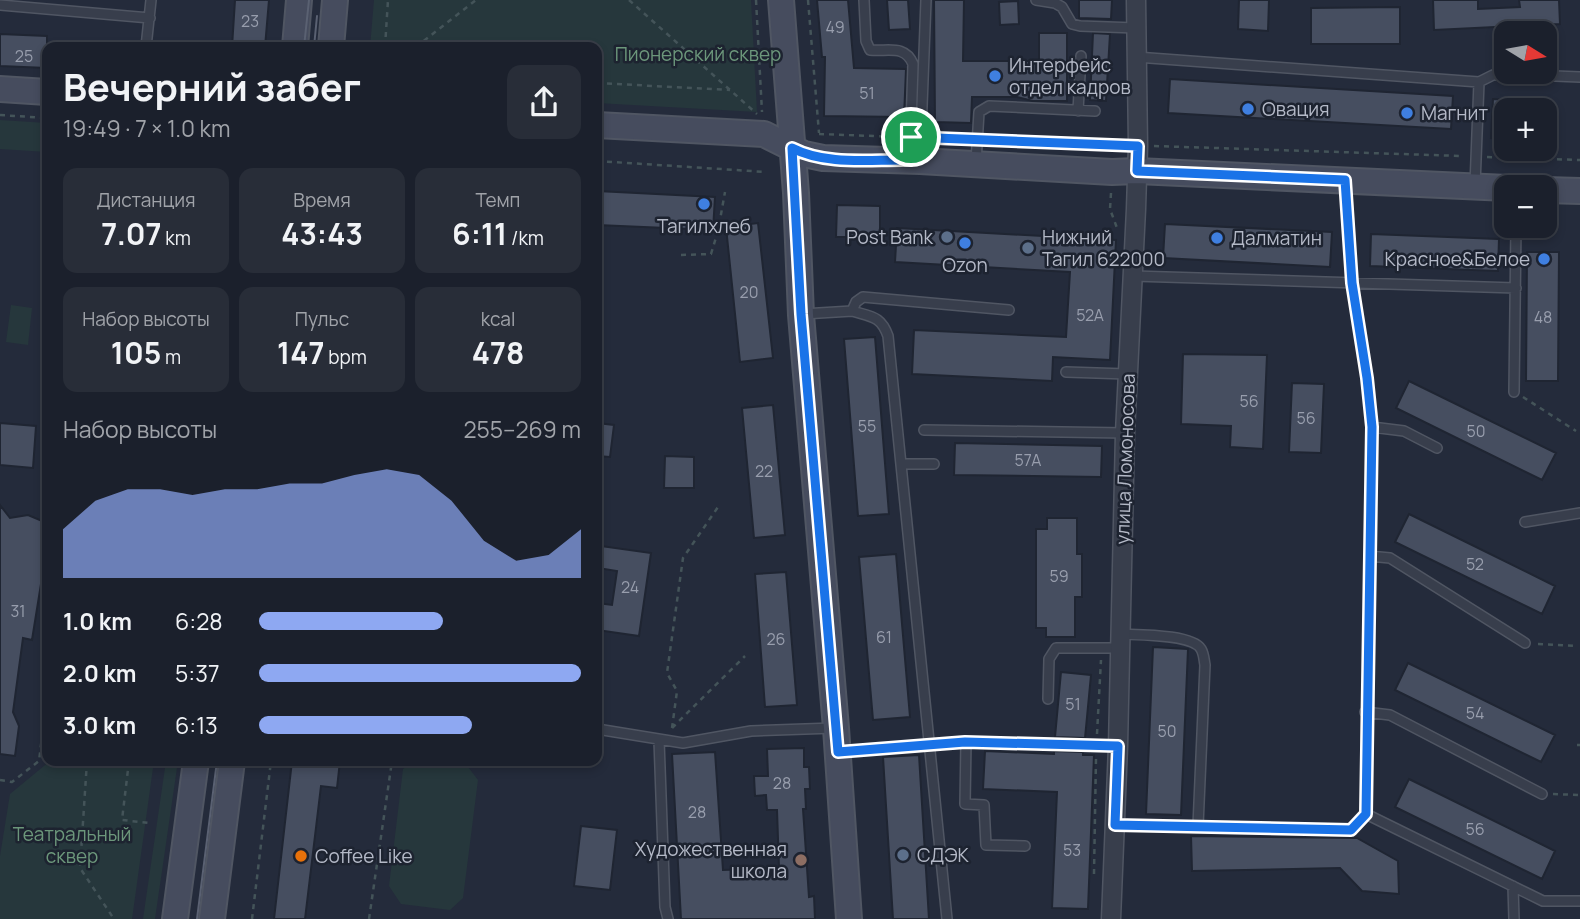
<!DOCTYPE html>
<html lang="ru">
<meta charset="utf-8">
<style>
body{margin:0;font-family:Manrope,sans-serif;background:#282d38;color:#f1f3f6;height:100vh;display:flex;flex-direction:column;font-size:26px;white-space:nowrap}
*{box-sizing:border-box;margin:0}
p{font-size:23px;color:#a0a3a9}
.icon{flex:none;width:38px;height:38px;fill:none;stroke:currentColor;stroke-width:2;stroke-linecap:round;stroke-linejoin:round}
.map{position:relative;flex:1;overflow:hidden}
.details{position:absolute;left:42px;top:42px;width:560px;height:724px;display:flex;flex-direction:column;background:#1b202c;border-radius:14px;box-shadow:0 4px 10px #0003,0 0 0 2px #393e48}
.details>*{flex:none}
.needle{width:46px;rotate:101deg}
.fabs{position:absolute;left:1494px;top:21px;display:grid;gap:14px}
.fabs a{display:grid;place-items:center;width:63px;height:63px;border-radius:14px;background:#1b202c;box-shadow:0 4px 10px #0003,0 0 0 2px #393e48;font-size:35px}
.pin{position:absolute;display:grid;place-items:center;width:60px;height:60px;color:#fff;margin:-30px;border:4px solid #fff;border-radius:50%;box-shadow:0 2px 7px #0007}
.round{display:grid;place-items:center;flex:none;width:74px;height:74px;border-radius:14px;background:#282d38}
.summary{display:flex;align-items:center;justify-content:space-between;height:119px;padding:0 21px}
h1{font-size:38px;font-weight:700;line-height:52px}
.stats{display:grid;grid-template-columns:repeat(3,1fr);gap:10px;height:119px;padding:7px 21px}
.stats div{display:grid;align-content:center;border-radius:14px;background:#282d38;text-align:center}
.stats b{font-size:30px;font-weight:700}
.stats small{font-size:19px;font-weight:400}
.stats p{font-size:19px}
.chart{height:196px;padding:14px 21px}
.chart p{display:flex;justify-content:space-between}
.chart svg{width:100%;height:126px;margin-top:7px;fill:#8ea8f2;opacity:.7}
ul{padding:0 21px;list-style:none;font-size:23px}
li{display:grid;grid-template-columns:112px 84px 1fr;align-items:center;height:52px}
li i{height:18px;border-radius:9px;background:#8ea8f2}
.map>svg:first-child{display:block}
.green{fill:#26373c}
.building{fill:#464e60;stroke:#1f2532;stroke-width:2}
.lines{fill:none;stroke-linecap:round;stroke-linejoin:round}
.lane-casing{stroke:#505663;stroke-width:12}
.street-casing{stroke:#505663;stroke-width:21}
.secondary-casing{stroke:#505663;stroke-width:28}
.path{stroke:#445459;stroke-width:2.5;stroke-dasharray:5 5;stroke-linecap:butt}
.lane{stroke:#383e4c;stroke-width:9}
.street{stroke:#383e4c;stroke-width:18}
.secondary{stroke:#464c5e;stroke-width:24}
.tram{stroke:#5a6172;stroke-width:2}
.route-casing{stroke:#fff;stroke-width:14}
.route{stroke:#1a73e8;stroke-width:9}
.shop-dot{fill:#3f7fe0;stroke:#1d2330;stroke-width:2.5}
.service-dot{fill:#5c6f8a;stroke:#1d2330;stroke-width:2.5}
.food-dot{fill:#e8710a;stroke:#1d2330;stroke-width:2.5}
.education-dot{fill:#8d6e63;stroke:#1d2330;stroke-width:2.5}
.labels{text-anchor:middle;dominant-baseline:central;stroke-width:5;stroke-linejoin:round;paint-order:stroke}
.number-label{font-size:16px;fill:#989ead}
.park-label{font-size:19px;fill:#6c977b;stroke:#1d2330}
.poi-label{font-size:19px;fill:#b4b9c7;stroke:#1d2330;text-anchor:start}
.street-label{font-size:19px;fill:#b4b9c7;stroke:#1d2330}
</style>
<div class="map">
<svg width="1580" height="919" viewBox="0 0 1580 919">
<rect width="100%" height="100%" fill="#242b3b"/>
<path class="green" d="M374 0H751L757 112 597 103V47H370Z
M0 120 47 123V152L0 149Z
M11 305 32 308 28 345 6 342Z
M50 761H154L132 919H0V856L10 794Z
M166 761H178L155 919H143Z
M414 761 465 763 478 780 463 898 450 910 401 904 389 886 403 769Z"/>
<path class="building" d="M235 0H269L265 47H232Z
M817 0H848L854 68 906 69 904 117 824 116 825 57H822Z
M887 0H908L910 29 889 30Z
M934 0H964L963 61H1039V33H1067V101H1033L1017 97H972L971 123 935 122Z
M1079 0H1112L1111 19 1079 18Z
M1239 0H1269L1268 31 1238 29Z
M1433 0H1478V9L1520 7 1519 0H1559L1560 24 1434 30Z
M1018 1 1019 24 1000 25 999 2Z
M1400 7V44H1311V8Z
M1093 33 1110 34 1106 101 1090 100Z
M0 34 47 36V68L0 66Z
M1170 79 1453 96 1451 129 1168 113Z
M1493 99 1507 100V139L1491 138Z
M597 191 715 197 713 230 597 225Z
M837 205 880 206V237H836Z
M758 223 773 358 740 362 726 227Z
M1165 224 1332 232 1330 267 1163 258Z
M897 228 1116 240 1110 360 1053 357 1052 381 912 374 914 330 1066 337 1070 272 895 262Z
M1371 234 1499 239 1498 271 1370 266Z
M1527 252H1559L1558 381H1526Z
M875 337 889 514 858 516 844 339Z
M1183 354 1267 355 1263 449 1230 447 1231 426 1181 424Z
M1409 381 1556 453 1542 480 1396 408Z
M1292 383 1324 384 1321 453 1289 452Z
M773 405 785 535 754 538 742 408Z
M0 423 36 426 33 468 0 465Z
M597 423 614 425 610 457 597 456Z
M955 443 1102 446 1101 477 954 475Z
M665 456 694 457V488H664Z
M0 505 10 518 28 515 47 523V581L41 584 32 640 23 638 13 712 19 726 15 756 0 754Z
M1409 514 1555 586 1542 614 1395 542Z
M1047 518H1077V554H1082V597H1075V637H1046V628H1036V529H1047Z
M601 546 651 553 639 636 597 630V603L612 605 617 571 598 568Z
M896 554 910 717 873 720 859 557Z
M786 572 797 705 765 707 755 574Z
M1153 647 1188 649 1181 815 1146 814Z
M1408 663 1555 735 1541 762 1395 690Z
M1061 672 1091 675 1085 738 1055 737Z
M804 748V767H809L810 789H805L806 809H803L809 897 814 896 815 919H681L672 754 715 752 723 870 779 868 777 810H767L766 795 755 796 754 776H768L767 749Z
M985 751 1054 754V751L1083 752V755H1094L1088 909 1052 908 1057 792 983 789Z
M919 755 929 919H893L883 757Z
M292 761H340L337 788 321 786 305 919H274Z
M1409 779 1555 851 1542 879 1395 807Z
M581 826 617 830 610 890 574 886Z
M1191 836 1357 838 1398 861 1399 894 1362 891 1340 868 1192 871Z"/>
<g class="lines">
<defs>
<path id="lane" d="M864 0 866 41 870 50C887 52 905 44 913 64L910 159
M1036 0 1055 3 1062 7 1072 24 1080 26 1136 28
M0 5 150 18
M146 47 151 0
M1136 57 1479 82
M1078 111 1081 56
M920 159 926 0
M976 162 979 112 989 106 1095 111
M1475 185 1479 82 1493 75 1505 74 1580 77
M1133 276 1516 288
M852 311C872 317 881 316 888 336L947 919
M803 314 852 311 856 302 863 297 1009 310
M1066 372 1127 374
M1514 392 1516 226
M1372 427 1404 431 1437 448
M924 430 1125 433
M903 464H934
M1525 522 1580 513
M1369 556 1390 558 1525 643
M1120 634C1138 635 1192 634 1201 649 1204 654 1204 660 1205 665L1198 826
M1048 699 1049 659 1056 648H1120
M1365 712 1390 715 1542 794
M597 729 683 743 751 731 834 728
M659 740 665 907 668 919
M966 742 965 804 984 805 986 845 1025 846
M840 752 966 742 1118 746
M1366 814 1543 901H1580
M1115 825 1351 830 1366 814 1372 427 1367 378 1352 283 1346 183
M1513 886 1514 919"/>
<path id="street" d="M1111 919 1118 746 1125 433 1136 209 1138 146 1136 0"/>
<path id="secondary" d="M781 0 796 193 801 315 836 728 849 919
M295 47 299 0
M331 47 335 0
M0 89 47 92
M597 125 764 134 804 154 823 158 920 161 1112 172 1137 171 1507 188
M1545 190 1580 191
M175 919 196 761
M212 919 232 761"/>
</defs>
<use href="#lane" class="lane-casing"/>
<use href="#street" class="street-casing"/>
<use href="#secondary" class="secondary-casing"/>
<path class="path" d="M629 0 757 114
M756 0 762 112
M808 0 819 133
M385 47 388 0
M416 47 476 0
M597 83 730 90
M0 115 47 118
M819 134 899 137
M934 138 966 139
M990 140 1123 145
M1154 146 1462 156
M1487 157 1580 160
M597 161 766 172
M1111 193 1110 209 1117 228
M681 255 711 254 718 231 725 192
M1523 397 1576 431
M1538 644 1578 646
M672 728 677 691 667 673 683 558 718 507
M672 728 745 656
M1097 734 1101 660
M1577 745H1580
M87 761 80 868 114 919
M129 761 122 820 149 823
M0 780 12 782 39 761 47 697
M1553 794 1578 795
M1094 874 1096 758
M252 919 271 761
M369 919 392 761"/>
<use href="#lane" class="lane"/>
<use href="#street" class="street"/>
<use href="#secondary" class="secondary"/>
<path class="tram" d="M304 47 309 0
M314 47 317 16
M197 919 217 761"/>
</g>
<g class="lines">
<defs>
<path id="route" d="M911 137 1138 146 1137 171 1345 180 1352 283 1367 378 1372 427 1366 814 1351 830 1115 825 1118 746 965 742 838 752 801 314 792 148C827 166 872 159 910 160Z"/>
</defs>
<use href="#route" class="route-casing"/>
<use href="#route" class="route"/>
</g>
<g class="shop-dot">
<circle cx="995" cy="76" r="7"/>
<circle cx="1248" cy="109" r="7"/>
<circle cx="1407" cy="113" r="7"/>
<circle cx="704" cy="204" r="7"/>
<circle cx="1217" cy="238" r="7"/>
<circle cx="965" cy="243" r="7"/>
<circle cx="1544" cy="259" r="7"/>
</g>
<g class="service-dot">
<circle cx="947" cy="237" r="7"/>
<circle cx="1028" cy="248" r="7"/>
<circle cx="903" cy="855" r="7"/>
</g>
<circle class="food-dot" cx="301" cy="856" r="7"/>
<circle class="education-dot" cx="801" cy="860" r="7"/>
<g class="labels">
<g class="number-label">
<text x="250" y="21">23</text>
<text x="835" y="27">49</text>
<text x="24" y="56">25</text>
<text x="867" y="93">51</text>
<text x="749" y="292">20</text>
<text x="1090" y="315">52А</text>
<text x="1543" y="317">48</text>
<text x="1249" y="401">56</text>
<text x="1306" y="418">56</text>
<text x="867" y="426">55</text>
<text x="1476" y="431">50</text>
<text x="1028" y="460">57А</text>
<text x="764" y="471">22</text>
<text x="1475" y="564">52</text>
<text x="1059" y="576">59</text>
<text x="630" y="587">24</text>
<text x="18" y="611">31</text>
<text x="884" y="637">61</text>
<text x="776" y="639">26</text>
<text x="1073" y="704">51</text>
<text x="1475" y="713">54</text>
<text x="1167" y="731">50</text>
<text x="782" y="783">28</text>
<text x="697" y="812">28</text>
<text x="1475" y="829">56</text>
<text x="1072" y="850">53</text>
</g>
<g class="park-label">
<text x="698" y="54">Пионерский сквер</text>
<text x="72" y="834">Театральный<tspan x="72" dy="22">сквер</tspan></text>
</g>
<g class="poi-label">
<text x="1009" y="65">Интерфейс<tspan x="1009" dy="22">отдел кадров</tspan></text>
<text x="1262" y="109">Овация</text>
<text x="1421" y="113">Магнит</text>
<text x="704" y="226" text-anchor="middle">Тагилхлеб</text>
<text x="933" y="237" text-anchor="end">Post Bank</text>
<text x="1042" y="237">Нижний<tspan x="1042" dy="22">Тагил 622000</tspan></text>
<text x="1231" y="238">Далматин</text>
<text x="1530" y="259" text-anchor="end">Красное&amp;Белое</text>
<text x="965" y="265" text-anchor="middle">Ozon</text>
<text x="787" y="849" text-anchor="end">Художественная<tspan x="787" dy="22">школа</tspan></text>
<text x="917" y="855">СДЭК</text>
<text x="315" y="856">Coffee Like</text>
</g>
<g class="street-label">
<text transform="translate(1125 459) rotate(-88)">улица Ломоносова</text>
</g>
</g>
</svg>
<div class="fabs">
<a><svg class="needle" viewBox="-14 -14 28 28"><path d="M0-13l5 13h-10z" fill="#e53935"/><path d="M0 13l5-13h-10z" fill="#a0a3a9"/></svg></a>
<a>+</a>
<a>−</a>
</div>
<div class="pin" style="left:911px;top:137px;background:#1e9e55"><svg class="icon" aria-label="arrive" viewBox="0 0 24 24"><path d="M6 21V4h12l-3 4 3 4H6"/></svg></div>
<section class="details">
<div class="summary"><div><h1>Вечерний забег</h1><p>19:49 · 7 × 1.0 km</p></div><a class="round"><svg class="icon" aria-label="share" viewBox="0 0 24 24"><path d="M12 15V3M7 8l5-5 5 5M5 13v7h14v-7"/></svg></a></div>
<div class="stats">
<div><p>Дистанция</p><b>7.07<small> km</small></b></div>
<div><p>Время</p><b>43:43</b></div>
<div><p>Темп</p><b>6:11<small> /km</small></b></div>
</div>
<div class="stats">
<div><p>Набор высоты</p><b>105<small> m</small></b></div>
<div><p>Пульс</p><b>147<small> bpm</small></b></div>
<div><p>kcal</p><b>478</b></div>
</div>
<div class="chart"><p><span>Набор высоты</span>255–269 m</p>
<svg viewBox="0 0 160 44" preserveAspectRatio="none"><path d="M0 44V27L10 17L20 13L30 13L40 15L50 13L60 13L70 11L80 11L90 8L100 6L110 8L120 17L130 31L140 38L150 36L160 27V44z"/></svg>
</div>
<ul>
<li><b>1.0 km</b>6:28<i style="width:57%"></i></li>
<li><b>2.0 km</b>5:37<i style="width:100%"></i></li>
<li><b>3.0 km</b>6:13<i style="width:66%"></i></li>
</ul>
</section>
</div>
